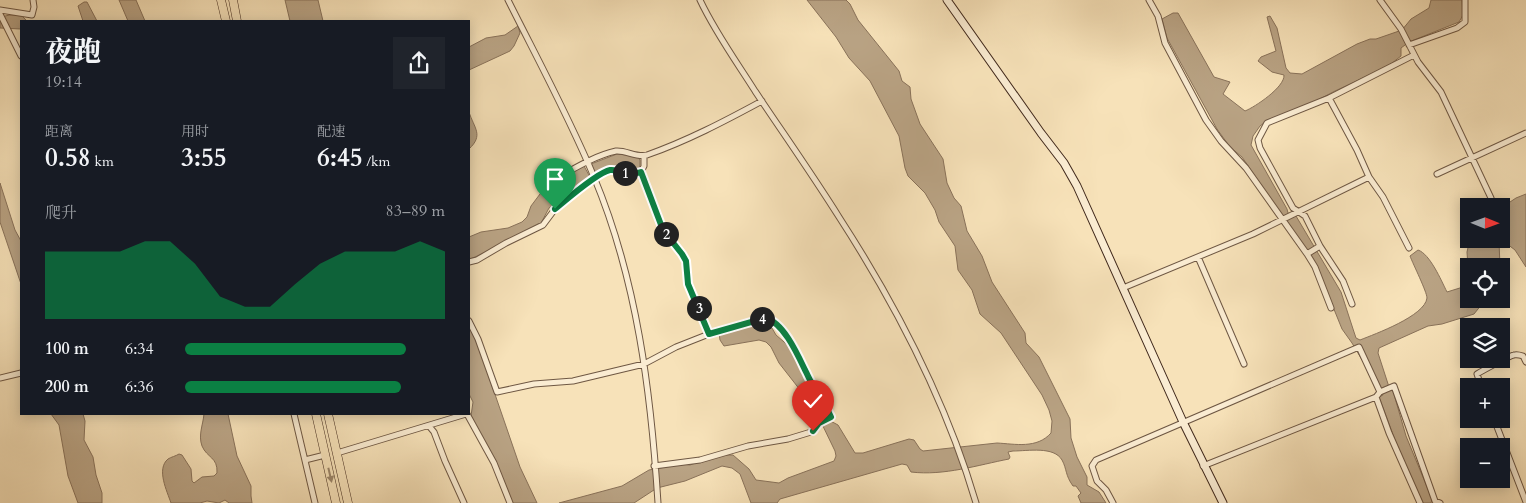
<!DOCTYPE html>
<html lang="zh">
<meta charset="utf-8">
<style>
body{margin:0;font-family:Cardo,"Noto Serif SC",serif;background:#20242c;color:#f1f3f6;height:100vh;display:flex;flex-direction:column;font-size:19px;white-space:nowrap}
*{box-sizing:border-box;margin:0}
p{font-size:16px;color:#9ea1a6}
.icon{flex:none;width:28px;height:28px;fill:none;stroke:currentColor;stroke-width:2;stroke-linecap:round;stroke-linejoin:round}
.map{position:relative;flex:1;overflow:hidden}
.side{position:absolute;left:20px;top:20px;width:450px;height:395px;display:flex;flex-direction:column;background:#171b24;border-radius:0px;box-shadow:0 2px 12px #0003}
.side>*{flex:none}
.needle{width:32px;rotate:91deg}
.buttons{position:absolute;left:1460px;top:198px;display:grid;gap:10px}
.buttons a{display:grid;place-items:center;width:50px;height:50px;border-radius:0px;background:#171b24;box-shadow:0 2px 12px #0003;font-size:25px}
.pin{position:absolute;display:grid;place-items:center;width:42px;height:42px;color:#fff;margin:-51px -21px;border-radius:50% 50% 50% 0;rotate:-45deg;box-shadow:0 0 5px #0007}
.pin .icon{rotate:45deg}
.km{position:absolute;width:25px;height:25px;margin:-12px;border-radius:50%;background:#222;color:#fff;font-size:14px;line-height:25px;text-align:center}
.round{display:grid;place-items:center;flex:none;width:52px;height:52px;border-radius:0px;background:#20242c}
.headline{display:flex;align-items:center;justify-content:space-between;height:85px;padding:0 25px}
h1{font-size:28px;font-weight:800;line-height:38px}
.figures{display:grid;grid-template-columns:repeat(3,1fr);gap:8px;height:85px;padding:5px 25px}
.figures div{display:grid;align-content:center}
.figures b{font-size:25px;font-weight:800}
.figures small{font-size:14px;font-weight:400}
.figures p{font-size:14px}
.chart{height:140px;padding:10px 25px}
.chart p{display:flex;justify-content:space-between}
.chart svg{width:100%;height:90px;margin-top:5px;fill:#0b8043;opacity:.7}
ul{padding:0 25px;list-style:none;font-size:16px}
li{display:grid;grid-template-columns:80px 60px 1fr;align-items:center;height:38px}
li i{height:12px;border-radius:6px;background:#0b8043}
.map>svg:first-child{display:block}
.water{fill:#b9a384;stroke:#89725a}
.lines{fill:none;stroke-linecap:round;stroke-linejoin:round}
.street-casing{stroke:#6e5743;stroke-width:7}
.secondary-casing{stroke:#41291c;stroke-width:9}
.primary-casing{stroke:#41291c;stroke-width:9}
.street{stroke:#faecd2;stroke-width:5}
.secondary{stroke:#faecd2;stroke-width:7}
.primary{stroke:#f7e2b9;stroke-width:8}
.oneway{fill:#9c866a}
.route-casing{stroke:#fff;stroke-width:10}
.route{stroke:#0b8043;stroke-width:6}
</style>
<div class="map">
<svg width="1526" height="503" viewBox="0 0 1526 503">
<rect width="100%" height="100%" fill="#f7e2b9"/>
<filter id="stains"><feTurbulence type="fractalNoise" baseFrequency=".004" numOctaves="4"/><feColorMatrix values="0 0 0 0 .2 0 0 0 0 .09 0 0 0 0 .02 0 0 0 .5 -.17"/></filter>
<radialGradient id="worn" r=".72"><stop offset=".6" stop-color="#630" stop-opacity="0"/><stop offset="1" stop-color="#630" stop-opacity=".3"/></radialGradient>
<path class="water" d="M119 0H136L145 21H128Z
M285 0H318L323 21H290Z
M807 0H846L850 4 858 20 899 71 902 81 910 87 911 99 920 124 943 159 947 183 954 198 961 206 967 231 982 256 992 282 1025 333 1026 343 1039 357 1070 419 1071 438 1077 457 1087 477V485L1099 492 1106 503H1081L1078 496 1081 493 1076 486H1073C1065 475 1067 469 1062 460 1054 446 1028 451 1013 451L1008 452 1010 457 1009 459C978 465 944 476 911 472L907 465 902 464 780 499 777 503H751L740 474 732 468 722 466 685 481 657 488 634 503H559L622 486 649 470 682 464 690 465 714 456 725 455H733L749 469 756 480 779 483 788 478 834 461 836 456 835 451 820 420H816L804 395 779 363 771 347 766 342 759 340 724 346 720 340 719 333 764 320 769 323 776 335 791 348 811 393 812 394 825 418 838 425 855 453H863L909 439 914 440 920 449 923 451 997 443C1015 444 1037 449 1051 433L1052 421 1049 410 1042 395 1001 333 980 314 972 290 958 270 955 246 939 222 935 210 925 193 908 176 905 168 899 136 870 81 849 58 836 37Z
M1431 0H1462L1463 15 1459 22 1409 42 1401 48V56L1387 67 1335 91 1316 101 1268 120 1260 126 1253 136 1251 145 1287 209 1288 213 1296 216 1341 292 1354 332 1356 338 1360 340C1375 334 1425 316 1427 298 1427 292 1413 264 1410 256L1418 250C1430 254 1441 280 1447 292L1463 287 1469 282 1467 252 1470 239H1501V208L1516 198 1526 194V267L1515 250 1502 240 1499 242 1500 266H1469V299H1486L1474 314 1442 324 1428 326 1379 348 1378 353 1390 390 1393 391 1406 436 1432 499 1431 503H1423L1404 464 1379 397 1383 395 1352 343 1342 329 1316 265 1242 157 1230 147 1217 129 1167 38 1162 19 1173 13H1178L1214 77 1230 82 1223 94 1245 111C1255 107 1285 87 1284 75L1272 72 1258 61 1261 57 1276 51 1267 17 1270 16 1277 28 1286 68 1290 73 1302 74 1357 44 1370 39H1376L1402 30 1411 19 1429 8Z
M84 2H87L97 21H83L78 6Z
M10 15H21L27 21H21V29L0 28V17Z
M518 26 520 33 514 46 510 51 469 70V47L486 38 505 35Z
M469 112C474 128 484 135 469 149Z
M617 154 637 156 640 160V167C624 176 615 163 596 174L591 164Z
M584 166 590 177 549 208 540 225 469 260V237L481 232 508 228 522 222 527 217 531 206 546 186Z
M0 183 15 230 21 241V284L0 222Z
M469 325 477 342 520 467 537 503H512L504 481 471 416 473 402 469 394Z
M51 414H83L85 421 84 440 93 457 96 475 102 493V503H78L68 476 59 425Z
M204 414H228L237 456 251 486V496L252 503H229L225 500 219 503 207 501 200 503H171C167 491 156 469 168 459 171 457 176 456 179 454L182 455 191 469 192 481 194 483 202 477 214 476 217 473C218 457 207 458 202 446 198 435 203 425 204 414Z"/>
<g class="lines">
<defs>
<path id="street" d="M508 0C537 58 569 117 594 177 637 280 651 392 658 503
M700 0C715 32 736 61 755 91 783 133 812 174 839 217 896 305 946 401 976 503
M1149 0 1158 16 1165 43 1206 120 1221 141 1246 168 1307 254 1315 267 1331 308
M1380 0 1401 29 1418 62 1441 92 1491 198
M0 10 32 15 34 7 33 0
M0 14 21 56
M1409 45 1457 28 1465 22V0
M1329 98 1357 150 1369 177 1383 197 1409 248
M641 172 663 230 682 254 685 261 688 284 709 334
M1437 174 1526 133
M550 182C570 171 593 156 616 151 626 150 637 158 647 155 687 141 725 121 762 101
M1307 254 1320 246
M1198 257 1244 364
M469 262 477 260 506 243 543 225 555 209 603 172 613 171 630 174 641 172 644 166V156
M1123 288 1253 234 1369 177
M1352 304 1343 281 1320 246 1305 216 1293 208 1260 148 1258 140 1267 123 1329 98 1414 55
M469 321 478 339 497 392 534 384 573 381 644 364 676 347 709 334 765 318C783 322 797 354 805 370 809 377 811 386 818 389L831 417 819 423 816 429 811 432 788 439 748 446 700 460 654 466
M0 378 21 373
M1481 386 1477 374C1480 372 1511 355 1514 355 1517 354 1520 355 1523 356L1526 362
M1376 397 1389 433 1420 503
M294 414 315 503
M467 414 494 463 510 503
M1494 419 1526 502
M429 426 434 432 445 461 464 503
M337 453 466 414
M305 460 325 455
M1203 466 1376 397 1380 392 1394 386 1435 501 1440 503
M1113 503 1106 490 1097 481 1092 466 1096 460 1359 347 1380 392"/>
<path id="secondary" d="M947 0 1041 133 1064 163 1077 186 1183 422 1223 503"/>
<path id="primary" d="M221 0 226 21
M233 0 237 21
M316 414 336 503
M328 414 348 503"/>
</defs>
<use href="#street" class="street-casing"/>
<use href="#secondary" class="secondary-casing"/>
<use href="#primary" class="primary-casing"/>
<use href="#street" class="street"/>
<use href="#secondary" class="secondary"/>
<use href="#primary" class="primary"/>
</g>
<defs><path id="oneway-solid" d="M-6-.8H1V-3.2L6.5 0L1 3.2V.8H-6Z" transform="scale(1.25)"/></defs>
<use class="oneway" href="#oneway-solid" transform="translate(330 475) rotate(77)"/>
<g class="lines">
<defs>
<path id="route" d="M555 209C566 200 598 172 610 170 621 169 630 176 641 172L663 230 682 254 686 261 688 284 709 334 765 318C783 322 797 353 805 370 809 377 811 386 818 390L831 417 819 423 813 431"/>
</defs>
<use href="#route" class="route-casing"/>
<use href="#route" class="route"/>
</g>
<rect width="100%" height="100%" filter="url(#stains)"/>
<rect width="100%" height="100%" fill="url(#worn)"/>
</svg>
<div class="buttons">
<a><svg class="needle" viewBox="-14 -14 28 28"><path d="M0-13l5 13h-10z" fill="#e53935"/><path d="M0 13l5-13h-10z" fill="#9ea1a6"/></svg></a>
<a><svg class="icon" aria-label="locate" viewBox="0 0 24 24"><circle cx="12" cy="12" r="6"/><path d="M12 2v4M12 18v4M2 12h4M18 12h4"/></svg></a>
<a><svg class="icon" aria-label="layers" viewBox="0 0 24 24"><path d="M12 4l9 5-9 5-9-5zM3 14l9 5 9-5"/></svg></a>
<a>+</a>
<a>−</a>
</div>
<div class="pin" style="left:555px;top:209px;background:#1e9e55"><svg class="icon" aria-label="arrive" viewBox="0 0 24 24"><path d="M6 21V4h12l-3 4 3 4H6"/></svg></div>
<div class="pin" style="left:813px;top:431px;background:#d93025"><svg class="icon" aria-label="check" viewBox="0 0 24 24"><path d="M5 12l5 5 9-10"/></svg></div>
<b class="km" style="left:625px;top:173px">1</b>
<b class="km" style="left:666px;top:234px">2</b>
<b class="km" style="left:699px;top:308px">3</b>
<b class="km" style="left:762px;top:319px">4</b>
<section class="side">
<div class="headline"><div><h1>夜跑</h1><p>19:14</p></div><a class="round"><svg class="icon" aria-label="share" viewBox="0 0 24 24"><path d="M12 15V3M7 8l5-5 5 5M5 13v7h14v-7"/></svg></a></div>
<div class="figures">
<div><p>距离</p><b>0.58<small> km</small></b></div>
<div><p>用时</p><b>3:55</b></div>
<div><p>配速</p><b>6:45<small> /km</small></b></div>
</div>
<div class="chart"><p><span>爬升</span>83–89 m</p>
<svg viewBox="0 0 160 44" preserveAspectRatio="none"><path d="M0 44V11L10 11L20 11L30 11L40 6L50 6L60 17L70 33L80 38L90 38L100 27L110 17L120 11L130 11L140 11L150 6L160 11V44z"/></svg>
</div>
<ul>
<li><b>100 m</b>6:34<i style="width:85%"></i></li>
<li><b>200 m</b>6:36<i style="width:83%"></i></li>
</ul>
</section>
</div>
